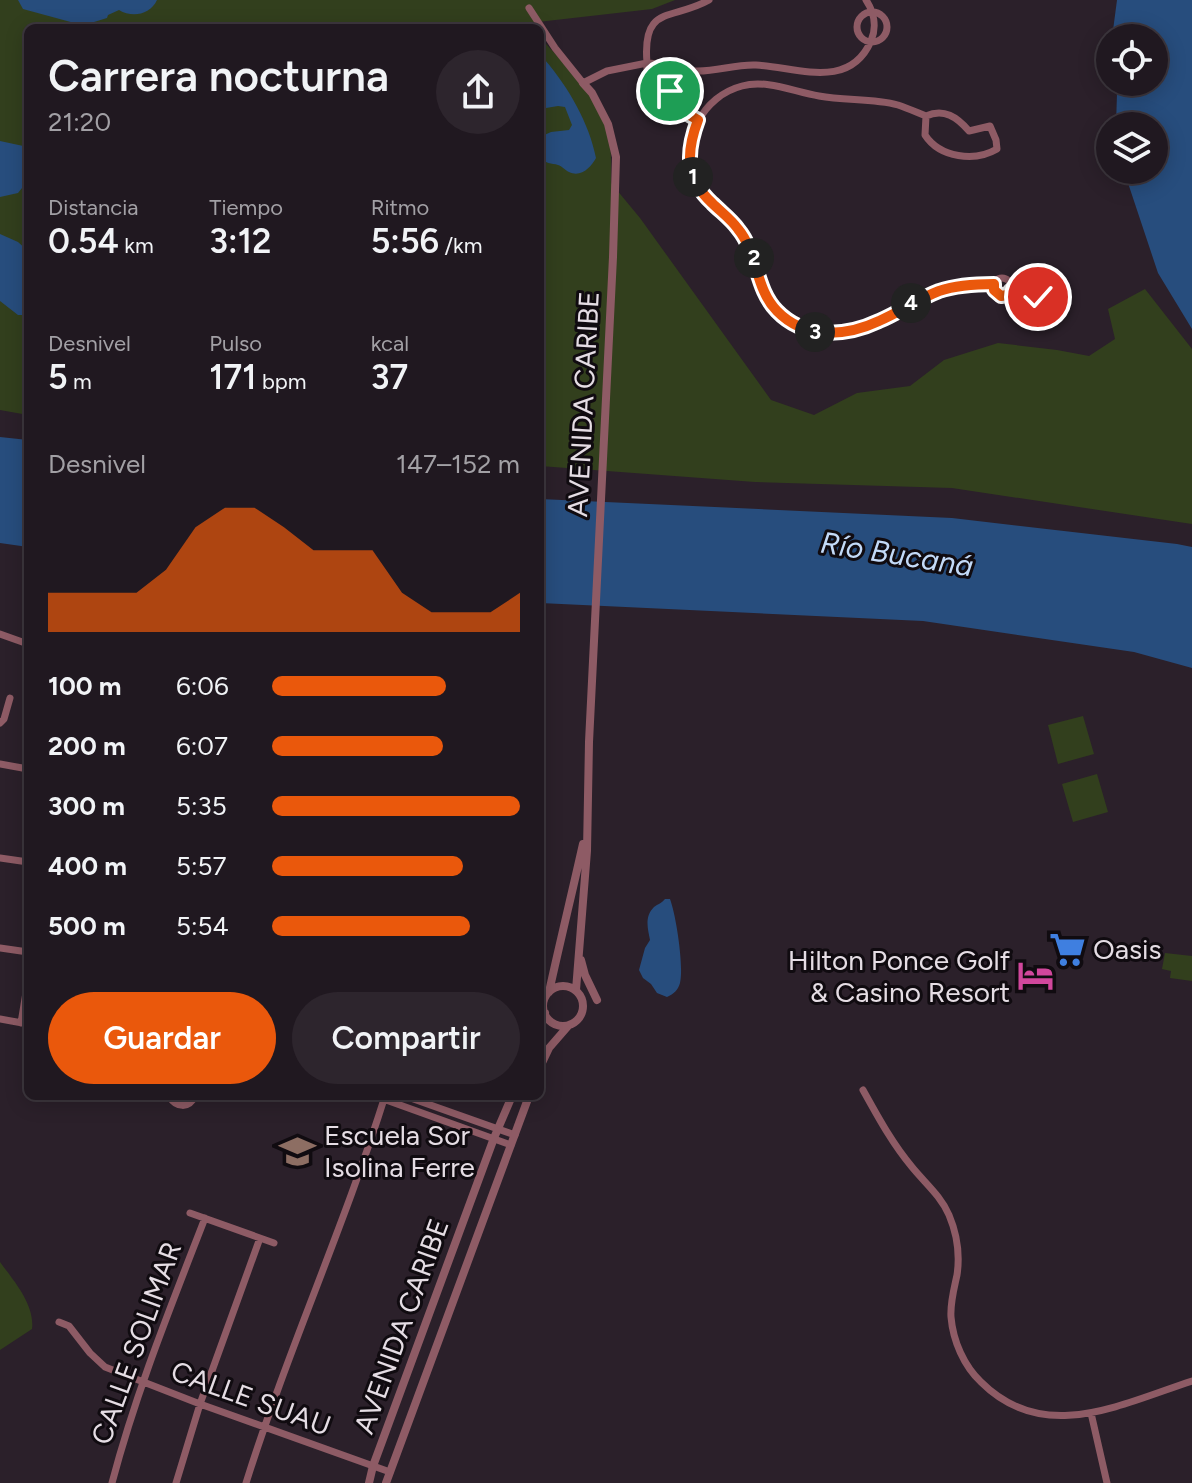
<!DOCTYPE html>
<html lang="es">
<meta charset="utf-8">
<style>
body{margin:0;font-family:Figtree,sans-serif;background:#2d252d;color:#f1f3f6;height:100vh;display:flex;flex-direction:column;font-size:30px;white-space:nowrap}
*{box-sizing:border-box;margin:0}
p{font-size:26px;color:#a2a0a5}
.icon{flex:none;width:44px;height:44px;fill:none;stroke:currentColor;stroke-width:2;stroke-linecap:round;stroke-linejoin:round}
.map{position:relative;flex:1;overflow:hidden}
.sheet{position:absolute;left:24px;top:24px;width:520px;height:1076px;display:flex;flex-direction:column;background:#201820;border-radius:12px;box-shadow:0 4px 20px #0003,0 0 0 2px #3d373e}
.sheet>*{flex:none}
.fabs{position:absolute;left:1096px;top:24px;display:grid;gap:16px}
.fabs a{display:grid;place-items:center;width:72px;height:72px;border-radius:50%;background:#201820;box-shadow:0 4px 20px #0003,0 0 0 2px #3d373e;font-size:40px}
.pin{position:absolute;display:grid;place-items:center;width:68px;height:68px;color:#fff;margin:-34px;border:4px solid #fff;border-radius:50%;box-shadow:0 2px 8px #0007}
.km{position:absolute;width:40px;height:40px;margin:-20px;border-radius:50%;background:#222;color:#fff;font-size:22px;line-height:40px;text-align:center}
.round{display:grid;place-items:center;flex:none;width:84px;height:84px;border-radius:42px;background:#2d252d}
.summary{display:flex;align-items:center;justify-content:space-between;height:136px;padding:0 24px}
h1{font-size:44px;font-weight:600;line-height:60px}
.stats{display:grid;grid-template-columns:repeat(3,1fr);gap:12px;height:136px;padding:8px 24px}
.stats div{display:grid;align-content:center}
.stats b{font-size:34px;font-weight:600}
.stats small{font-size:22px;font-weight:400}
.stats p{font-size:22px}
.chart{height:224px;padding:16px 24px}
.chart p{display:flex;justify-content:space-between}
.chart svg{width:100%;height:144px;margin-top:8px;fill:#ea580c;opacity:.7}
.button{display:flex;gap:16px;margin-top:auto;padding:16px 24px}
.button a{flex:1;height:92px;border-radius:48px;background:#ea580c;color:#fff;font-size:32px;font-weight:600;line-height:92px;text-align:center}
.button a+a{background:#2d252d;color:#f1f3f6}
ul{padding:0 24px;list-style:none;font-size:26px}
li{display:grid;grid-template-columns:128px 96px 1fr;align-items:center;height:60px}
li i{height:20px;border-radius:10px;background:#ea580c}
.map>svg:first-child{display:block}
.green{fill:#323f1d}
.water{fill:#274d7d}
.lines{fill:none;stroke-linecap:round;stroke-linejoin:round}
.minor{stroke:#8e5b65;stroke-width:7}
.tertiary{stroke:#8e5b65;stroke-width:8}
.route-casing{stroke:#fff;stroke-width:16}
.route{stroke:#ea580c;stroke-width:10}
.labels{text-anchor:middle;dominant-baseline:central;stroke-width:6;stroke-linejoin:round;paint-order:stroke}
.street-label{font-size:28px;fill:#e5dde4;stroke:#100b10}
.poi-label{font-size:28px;fill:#e5dde4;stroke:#100b10;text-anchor:start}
.water-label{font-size:30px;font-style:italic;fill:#c3daf8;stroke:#100b10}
</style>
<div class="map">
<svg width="1192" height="1483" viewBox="0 0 1192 1483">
<rect width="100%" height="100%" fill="#2b202a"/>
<path class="green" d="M0 0H675L652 9 529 23 532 28H28V415L0 410Z
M540 37C565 66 599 95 608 133 612 150 611 166 611 183L640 218 771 400 814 415 857 393 910 386 944 360 998 343 1057 350 1089 356 1115 339 1108 309 1145 289 1192 349V524L952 488 755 482 540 466Z
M1083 716 1094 754 1058 764 1048 725Z
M1097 774 1108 812 1073 822 1062 784Z
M1165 953 1192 956V981L1170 978 1171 971 1162 969Z
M0 1262C14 1281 35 1305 32 1329L0 1350Z"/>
<path class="water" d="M18 0H157C150 15 132 18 119 10L108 15 107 18 94 22 78 24 23 9Z
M1117 0H1192V329L1158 273 1129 186 1128 170H1154V126H1116L1117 93 1115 82H1154V38H1112Z
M545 60C569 88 589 123 596 158 591 167 581 178 569 172 565 170 562 166 558 165 552 163 544 164 541 157 538 153 540 142 540 137L551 132 569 130 572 125 565 107 558 106 540 109V63Z
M0 141 28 147V188H22L18 193 0 197Z
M0 234 18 242 28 251V315H18L0 301Z
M0 437 28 440V547L0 543Z
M540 499 952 518 1177 544 1192 547V668L1134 652 923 621 540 603Z
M665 899H670C676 915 684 966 680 983 678 990 674 994 667 997L657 993 651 984 643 978 639 970 645 948 650 940C648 929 644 917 654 907 658 904 662 903 665 899Z"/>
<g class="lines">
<path class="minor" d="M709 0C672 21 642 4 647 63 663 63 678 71 695 71 716 72 735 64 756 65 796 67 849 91 871 41 877 27 874 12 866 0
M529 8 555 48 583 83 607 71 647 63V86L651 96
M857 27a15 15 0 1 1 30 0a15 15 0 1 1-30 0Z
M651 98a10 10 0 1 1 20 0a10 10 0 1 1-20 0Z
M669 91 673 90 680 96 685 111
M669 103 698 120
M926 116C944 108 957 117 969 131L990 126 996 140 997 149C975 162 940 158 925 135L926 116C916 112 907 108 898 105 873 98 845 101 819 96 794 92 767 79 742 86 703 96 680 140 693 177 702 203 730 214 744 236 761 263 758 295 783 317 792 325 803 330 815 332 863 340 898 306 940 291 957 285 976 284 994 284
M993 287a9 9 0 1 1 18 0a9 9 0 1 1-18 0Z
M1011 290 1049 301 1061 313
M0 634 28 644
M0 723 4 719 10 698
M540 731V805
M0 764 28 769
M0 858 28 862
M0 948 28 952
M0 1019 28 1024
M21 1023 28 980
M863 1090C878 1117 892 1143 912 1167 925 1183 941 1196 949 1215 957 1234 960 1255 957 1275 954 1289 950 1303 951 1317 953 1341 964 1366 981 1382 1044 1445 1121 1404 1192 1381
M169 1096C176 1108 189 1109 195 1096
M375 1096 511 1145
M405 1096 515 1135
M190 1213 274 1243
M59 1322 69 1326 90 1353 105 1367 200 1404 390 1472
M1091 1413 1107 1483
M112 1483C136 1392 171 1306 205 1218
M176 1483 200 1404 260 1238
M246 1483C287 1352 344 1227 385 1096"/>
<path class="tertiary" d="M581 960 585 975 597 1000
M543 1006a20 20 0 1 1 40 0a20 20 0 1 1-40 0Z
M576 990 587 851 589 742 613 257 616 157 608 124 592 93 583 83
M549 992C560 942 572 893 583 844
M540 1026 545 1013
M540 1067 549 1048 569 1025
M369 1483 373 1466 494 1138 512 1096
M386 1483 529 1096"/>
</g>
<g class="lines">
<defs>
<path id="route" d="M670 91 673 90 680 96 686 113 698 120C686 152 685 178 712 203 721 212 731 219 738 229 758 253 755 289 777 311 804 339 845 337 879 321 900 312 918 299 939 291 957 285 975 284 994 284V290L1001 296 1007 295 1011 290 1038 297"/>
</defs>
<use href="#route" class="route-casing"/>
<use href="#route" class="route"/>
</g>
<defs>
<symbol id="supermarket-bare" viewBox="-9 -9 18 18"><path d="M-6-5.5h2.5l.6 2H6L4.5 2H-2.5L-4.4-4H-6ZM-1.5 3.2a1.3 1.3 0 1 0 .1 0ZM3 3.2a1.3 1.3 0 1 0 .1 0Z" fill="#3f7fe0" stroke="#100b10" stroke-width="2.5" paint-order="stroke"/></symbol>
<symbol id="hotel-bare" viewBox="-9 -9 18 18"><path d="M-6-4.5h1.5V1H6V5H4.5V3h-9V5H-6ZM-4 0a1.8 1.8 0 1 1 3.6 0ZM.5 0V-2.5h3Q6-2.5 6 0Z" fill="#d1479c" stroke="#100b10" stroke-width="2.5" paint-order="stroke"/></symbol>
<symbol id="school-bare" viewBox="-9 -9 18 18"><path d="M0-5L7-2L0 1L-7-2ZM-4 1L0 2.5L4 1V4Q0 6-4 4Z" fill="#8d6e63" stroke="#100b10" stroke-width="2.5" paint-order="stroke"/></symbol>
</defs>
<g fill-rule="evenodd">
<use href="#supermarket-bare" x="1042" y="924" width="51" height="51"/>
<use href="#hotel-bare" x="1010" y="950" width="51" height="51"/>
<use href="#school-bare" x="272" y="1126" width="51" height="51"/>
</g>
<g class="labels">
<g class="street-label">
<text transform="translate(583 404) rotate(-87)">AVENIDA CARIBE</text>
<text transform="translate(401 1326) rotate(-70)">AVENIDA CARIBE</text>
<text transform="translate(136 1343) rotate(-70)">CALLE SOLIMAR</text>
<text transform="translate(251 1398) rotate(20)">CALLE SUAU</text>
</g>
<g class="poi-label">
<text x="1093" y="949">Oasis</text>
<text x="1010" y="960" text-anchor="end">Hilton Ponce Golf<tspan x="1010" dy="32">&amp; Casino Resort</tspan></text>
<text x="324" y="1135">Escuela Sor<tspan x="324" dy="32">Isolina Ferre</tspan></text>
</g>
<g class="water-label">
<text transform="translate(897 554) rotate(9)">Río Bucaná</text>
</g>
</g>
</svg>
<div class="fabs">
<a><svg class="icon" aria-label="locate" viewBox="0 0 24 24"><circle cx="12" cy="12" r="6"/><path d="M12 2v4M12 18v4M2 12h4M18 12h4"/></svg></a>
<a><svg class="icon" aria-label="layers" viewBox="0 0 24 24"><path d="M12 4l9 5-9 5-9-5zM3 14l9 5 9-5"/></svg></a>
</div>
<div class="pin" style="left:670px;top:91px;background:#1e9e55"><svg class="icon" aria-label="arrive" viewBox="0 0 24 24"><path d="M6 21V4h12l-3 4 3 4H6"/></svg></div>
<div class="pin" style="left:1038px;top:297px;background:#d93025"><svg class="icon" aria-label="check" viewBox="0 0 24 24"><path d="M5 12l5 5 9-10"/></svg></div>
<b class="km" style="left:693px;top:177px">1</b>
<b class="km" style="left:754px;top:258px">2</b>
<b class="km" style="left:815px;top:332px">3</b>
<b class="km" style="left:911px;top:303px">4</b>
<section class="sheet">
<div class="summary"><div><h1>Carrera nocturna</h1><p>21:20</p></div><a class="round"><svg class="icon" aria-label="share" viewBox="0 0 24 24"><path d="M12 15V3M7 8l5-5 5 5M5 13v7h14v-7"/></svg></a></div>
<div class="stats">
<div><p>Distancia</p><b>0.54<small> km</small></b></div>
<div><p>Tiempo</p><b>3:12</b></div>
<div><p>Ritmo</p><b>5:56<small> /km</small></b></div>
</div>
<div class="stats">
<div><p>Desnivel</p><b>5<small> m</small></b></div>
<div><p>Pulso</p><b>171<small> bpm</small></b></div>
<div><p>kcal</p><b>37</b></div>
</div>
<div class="chart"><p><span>Desnivel</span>147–152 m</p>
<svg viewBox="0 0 160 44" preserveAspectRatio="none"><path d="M0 44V32L10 32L20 32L30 32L40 25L50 12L60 6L70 6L80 12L90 19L100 19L110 19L120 32L130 38L140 38L150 38L160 32V44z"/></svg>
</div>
<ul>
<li><b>100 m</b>6:06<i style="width:70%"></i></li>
<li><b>200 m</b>6:07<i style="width:69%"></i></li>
<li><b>300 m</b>5:35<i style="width:100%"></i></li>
<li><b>400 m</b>5:57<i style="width:77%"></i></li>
<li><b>500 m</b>5:54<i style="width:80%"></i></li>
</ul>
<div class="button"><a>Guardar</a><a>Compartir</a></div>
</section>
</div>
